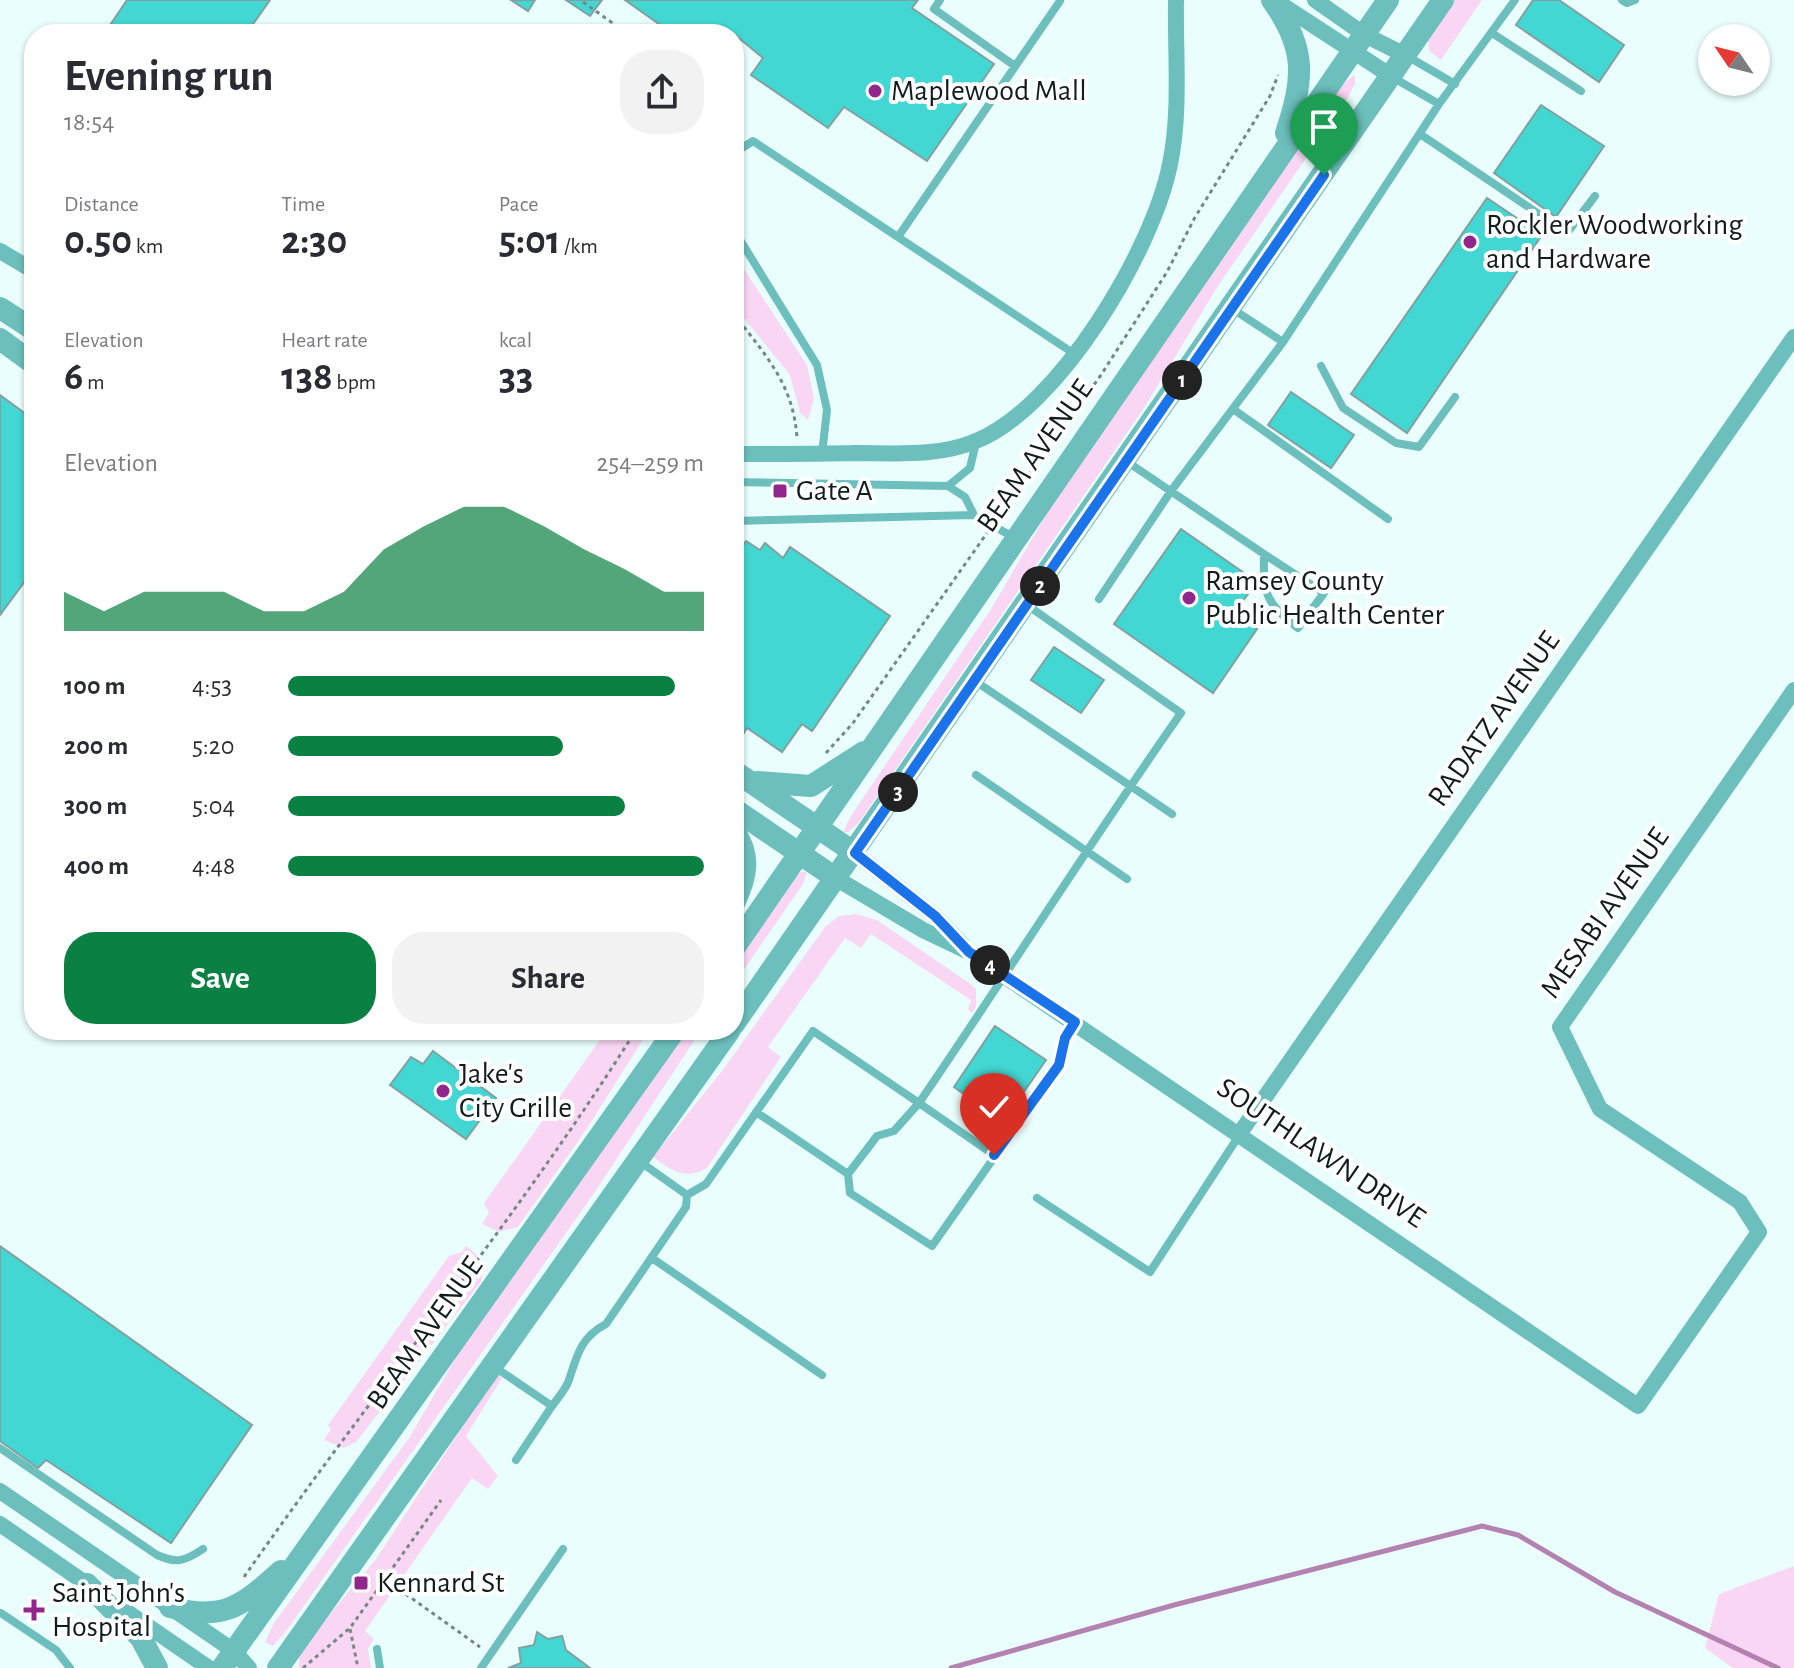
<!DOCTYPE html>
<meta charset="utf-8">
<style>
body{margin:0;font-family:"Alegreya Sans",sans-serif;background:#f2f2f3;color:#2b2b33;height:100vh;display:flex;flex-direction:column;font-size:30px;white-space:nowrap}
*{box-sizing:border-box;margin:0}
p{font-size:26px;color:#7c7c81}
.icon{flex:none;width:44px;height:44px;fill:none;stroke:currentColor;stroke-width:2;stroke-linecap:round;stroke-linejoin:round}
.map{position:relative;flex:1;overflow:hidden}
.panel{position:absolute;left:24px;top:24px;width:720px;height:1016px;display:flex;flex-direction:column;background:#fff;border-radius:32px;box-shadow:0 2px 6px #0004}
.panel>*{flex:none}
.needle{width:52px;rotate:305deg}
.buttons{position:absolute;left:1698px;top:24px;display:grid;gap:16px}
.buttons a{display:grid;place-items:center;width:72px;height:72px;border-radius:50%;background:#fff;box-shadow:0 2px 6px #0004;font-size:40px}
.pin{position:absolute;display:grid;place-items:center;width:68px;height:68px;color:#fff;margin:-82px -34px;border-radius:50% 50% 50% 0;rotate:-45deg;box-shadow:0 0 8px #0007}
.pin .icon{rotate:45deg}
.km{position:absolute;width:40px;height:40px;margin:-20px;border-radius:50%;background:#222;color:#fff;font-size:22px;line-height:40px;text-align:center}
.round{display:grid;place-items:center;flex:none;width:84px;height:84px;border-radius:32px;background:#f2f2f3}
.headline{display:flex;align-items:center;justify-content:space-between;height:136px;padding:0 40px}
h1{font-size:44px;font-weight:700;line-height:60px}
.metrics{display:grid;grid-template-columns:repeat(3,1fr);gap:12px;height:136px;padding:8px 40px}
.metrics div{display:grid;align-content:center}
.metrics b{font-size:40px;font-weight:700}
.metrics small{font-size:22px;font-weight:400}
.metrics p{font-size:22px}
.chart{height:224px;padding:16px 40px}
.chart p{display:flex;justify-content:space-between}
.chart svg{width:100%;height:144px;margin-top:8px;fill:#0b8043;opacity:.7}
.button{display:flex;gap:16px;margin-top:auto;padding:16px 40px}
.button a{flex:1;height:92px;border-radius:32px;background:#0b8043;color:#fff;font-size:32px;font-weight:700;line-height:92px;text-align:center}
.button a+a{background:#f2f2f3;color:#2b2b33}
ul{padding:0 40px;list-style:none;font-size:26px}
li{display:grid;grid-template-columns:128px 96px 1fr;align-items:center;height:60px}
li i{height:20px;border-radius:10px;background:#0b8043}
.map>svg:first-child{display:block}
.green{fill:#f9d7f4}
.lines{fill:none;stroke-linecap:round;stroke-linejoin:round}
.stream{stroke:#b382b1;stroke-width:5}
.building{fill:#43d7d3;stroke:#80a19f;stroke-width:2}
.path{stroke:#778787;stroke-width:3;stroke-dasharray:4 4;stroke-linecap:butt}
.service{stroke:#6cbfbc;stroke-width:8}
.minor{stroke:#6cbfbc;stroke-width:16}
.tertiary{stroke:#6cbfbc;stroke-width:22}
.route-casing{stroke:#fff;stroke-width:16}
.route{stroke:#1a73e8;stroke-width:10}
.poi-dot{fill:#91278b;stroke:#fff;stroke-width:3}
.labels{text-anchor:middle;dominant-baseline:central;stroke-width:8;stroke-linejoin:round;paint-order:stroke}
.poi-label{font-size:30px;fill:#111d1d;stroke:#fff;text-anchor:start}
.street-label{font-size:30px;fill:#111d1d;stroke:#fff}
</style>
<div class="map">
<svg width="1794" height="1668" viewBox="0 0 1794 1668">
<rect width="100%" height="100%" fill="#eafefd"/>
<path class="green" d="M1454 0H1482L1441 60 1429 51 1428 39Z
M1355 74V84L1347 99 1218 286 1144 408 860 821 849 832H843L852 814 991 609 1054 501 1339 88Z
M734 254 807 365 814 399 808 420 800 413 790 375 734 306Z
M801 872H807L803 884 734 984V961L791 881Z
M856 914 877 920 972 985 976 989V1007L972 1013 968 1010 971 1000 871 934 861 948 845 938 768 1047 781 1057 707 1168C685 1181 671 1170 653 1157L722 1071 825 927 839 916Z
M607 1030H649L588 1127 518 1227 499 1232 482 1224 489 1213 484 1203Z
M685 1030H701L599 1186 287 1630 273 1646 265 1642 274 1623 409 1438 478 1320Z
M466 1246C479 1255 486 1266 481 1282L356 1442 344 1448 324 1440 331 1429 328 1425 449 1256 462 1252Z
M497 1374 502 1378 466 1436 498 1476 488 1489 472 1478 365 1631 374 1639 368 1649 371 1668H299V1655L308 1640 376 1559Z
M1794 1566V1668H1733L1705 1648 1719 1594Z"/>
<g class="lines">
<path class="stream" d="M951 1668 1174 1605 1482 1526 1518 1535 1615 1592 1778 1668"/>
</g>
<path class="building" d="M127 0H270L246 34H104Z
M511 0H535L528 11Z
M566 0H602L590 16Z
M625 0H918L912 8 994 64 927 161 844 107 828 128 751 75 763 58 734 34H673Z
M1533 0H1559L1624 45 1599 82 1516 25Z
M1541 105 1604 146 1556 217 1494 173Z
M1487 198 1542 235 1407 433 1351 394Z
M1291 392 1354 435 1331 468 1268 425Z
M0 395 34 420V569L0 615Z
M1181 529 1257 582 1234 613 1257 629 1213 693 1114 624Z
M746 541 760 550 765 543 783 558 790 547 890 616 812 731 802 724 782 752 747 728 740 739 734 735V553L736 555Z
M1054 647 1104 680 1081 713 1031 680Z
M995 1026 1046 1060 1003 1122 954 1087Z
M433 1051 496 1098 466 1139 390 1085 411 1057 423 1064Z
M0 1246 252 1425 171 1543 46 1460 38 1468 0 1441Z
M537 1632 548 1639 562 1636 566 1650 590 1668H508L521 1663 519 1648 534 1645Z"/>
<g class="lines">
<path class="path" d="M583 2 628 34
M734 314C766 356 794 385 797 439
M1000 514 1101 375 1167 272 1194 219 1270 96 1278 75
M826 753 853 723 987 533
M244 1577C372 1393 517 1220 636 1030
M386 1580 480 1647
M350 1629 358 1668
M303 1668 350 1628 441 1500"/>
<path class="service" d="M940 0 934 9 1015 66
M1622 0 1627 3 1635 0
M1492 33 1581 91
M1407 56 1455 84
M1392 77 1439 104
M1420 134 1567 233 1595 196
M734 153 753 141 1073 353
M734 230 817 365 827 410 822 454
M898 237 1060 1
M1231 308 1283 342 1439 104 1515 0
M1321 366 1343 408 1396 443 1419 447 1455 397
M1233 409 1388 519
M1126 461 1264 554C1263 595 1266 603 1298 628L1324 593 1264 554
M734 482 948 486 970 468 976 442
M948 486 965 497 974 515
M734 521 974 515 1015 538
M1099 599 1171 491 1283 342
M975 681 1172 814
M976 775 1127 879
M756 1112 848 1174
M994 1155 919 1103 894 1131 877 1136 848 1174 850 1193 932 1246 1059 1065 1065 1038 1075 1022
M639 1161 687 1195 706 1184 813 1031 919 1103C1008 973 1091 841 1181 713L1027 605
M1037 1198 1150 1272 1240 1134
M652 1258 822 1375
M493 1366 552 1406 516 1460
M552 1406C558 1398 566 1389 569 1380 577 1355 581 1337 606 1324L686 1207 687 1195
M0 1448 157 1555C177 1564 185 1561 203 1549
M1 1613 56 1650 70 1668
M377 1649 380 1668
M481 1668 563 1549"/>
<path class="minor" d="M1315 0 1365 35 1405 55
M1276 1 1391 76
M0 251 34 271
M734 454C775 454 815 454 856 453 896 453 938 457 976 441 1059 408 1153 250 1170 164 1181 112 1175 53 1176 0
M855 853 935 916 963 945
M837 879 923 930 969 952 1638 1406 1759 1232 1740 1202 1600 1109 1560 1027 1794 690
M1240 1133 1794 337
M0 1491 234 1651 249 1668
M0 1524 94 1589
M120 1607 209 1668"/>
<path class="tertiary" d="M1272 0C1307 49 1304 78 1286 133
M0 308 34 330
M0 339 34 364
M734 771 855 853
M757 782 811 786 864 752
M734 809 837 879
M734 831C751 855 747 877 734 903
M734 948 1388 0
M734 1024 1443 0
M87 1584 141 1638 157 1668
M170 1607C223 1622 242 1606 281 1571
M222 1668 675 1030
M278 1668 730 1030"/>
</g>
<g class="lines">
<defs>
<path id="route" d="M994 1155 1059 1065 1065 1038 1075 1022 969 952 935 916 855 853 1324 175"/>
</defs>
<use href="#route" class="route-casing"/>
<use href="#route" class="route"/>
</g>
<g class="poi-dot">
<circle cx="875" cy="91" r="8"/>
<circle cx="1470" cy="242" r="8"/>
<rect x="772" y="483" width="16" height="16" rx="4"/>
<circle cx="1189" cy="598" r="8"/>
<circle cx="443" cy="1091" r="8"/>
<rect x="353" y="1575" width="16" height="16" rx="4"/>
<path d="M30 1598h8v8h8v8h-8v8h-8v-8h-8v-8h8z"/>
</g>
<g class="labels">
<g class="poi-label">
<text x="891" y="91">Maplewood Mall</text>
<text x="1486" y="225">Rockler Woodworking<tspan x="1486" dy="34">and Hardware</tspan></text>
<text x="796" y="491">Gate A</text>
<text x="1205" y="581">Ramsey County<tspan x="1205" dy="34">Public Health Center</tspan></text>
<text x="459" y="1074">Jake's<tspan x="459" dy="34">City Grille</tspan></text>
<text x="377" y="1583">Kennard St</text>
<text x="52" y="1593">Saint John's<tspan x="52" dy="34">Hospital</tspan></text>
</g>
<g class="street-label">
<text transform="translate(1035 456) rotate(-55)">BEAM AVENUE</text>
<text transform="translate(1494 719) rotate(-55)">RADATZ AVENUE</text>
<text transform="translate(1605 913) rotate(-55)">MESABI AVENUE</text>
<text transform="translate(1321 1153) rotate(34)">SOUTHLAWN DRIVE</text>
<text transform="translate(425 1333) rotate(-55)">BEAM AVENUE</text>
</g>
</g>
</svg>
<div class="buttons">
<a><svg class="needle" viewBox="-14 -14 28 28"><path d="M0-13l5 13h-10z" fill="#e53935"/><path d="M0 13l5-13h-10z" fill="#7c7c81"/></svg></a>
</div>
<div class="pin" style="left:1324px;top:175px;background:#1e9e55"><svg class="icon" aria-label="arrive" viewBox="0 0 24 24"><path d="M6 21V4h12l-3 4 3 4H6"/></svg></div>
<div class="pin" style="left:994px;top:1155px;background:#d93025"><svg class="icon" aria-label="check" viewBox="0 0 24 24"><path d="M5 12l5 5 9-10"/></svg></div>
<b class="km" style="left:1182px;top:380px">1</b>
<b class="km" style="left:1040px;top:586px">2</b>
<b class="km" style="left:898px;top:792px">3</b>
<b class="km" style="left:990px;top:965px">4</b>
<section class="panel">
<div class="headline"><div><h1>Evening run</h1><p>18:54</p></div><a class="round"><svg class="icon" aria-label="share" viewBox="0 0 24 24"><path d="M12 15V3M7 8l5-5 5 5M5 13v7h14v-7"/></svg></a></div>
<div class="metrics">
<div><p>Distance</p><b>0.50<small> km</small></b></div>
<div><p>Time</p><b>2:30</b></div>
<div><p>Pace</p><b>5:01<small> /km</small></b></div>
</div>
<div class="metrics">
<div><p>Elevation</p><b>6<small> m</small></b></div>
<div><p>Heart rate</p><b>138<small> bpm</small></b></div>
<div><p>kcal</p><b>33</b></div>
</div>
<div class="chart"><p><span>Elevation</span>254–259 m</p>
<svg viewBox="0 0 160 44" preserveAspectRatio="none"><path d="M0 44V32L10 38L20 32L30 32L40 32L50 38L60 38L70 32L80 19L90 12L100 6L110 6L120 12L130 19L140 25L150 32L160 32V44z"/></svg>
</div>
<ul>
<li><b>100 m</b>4:53<i style="width:93%"></i></li>
<li><b>200 m</b>5:20<i style="width:66%"></i></li>
<li><b>300 m</b>5:04<i style="width:81%"></i></li>
<li><b>400 m</b>4:48<i style="width:100%"></i></li>
</ul>
<div class="button"><a>Save</a><a>Share</a></div>
</section>
</div>
